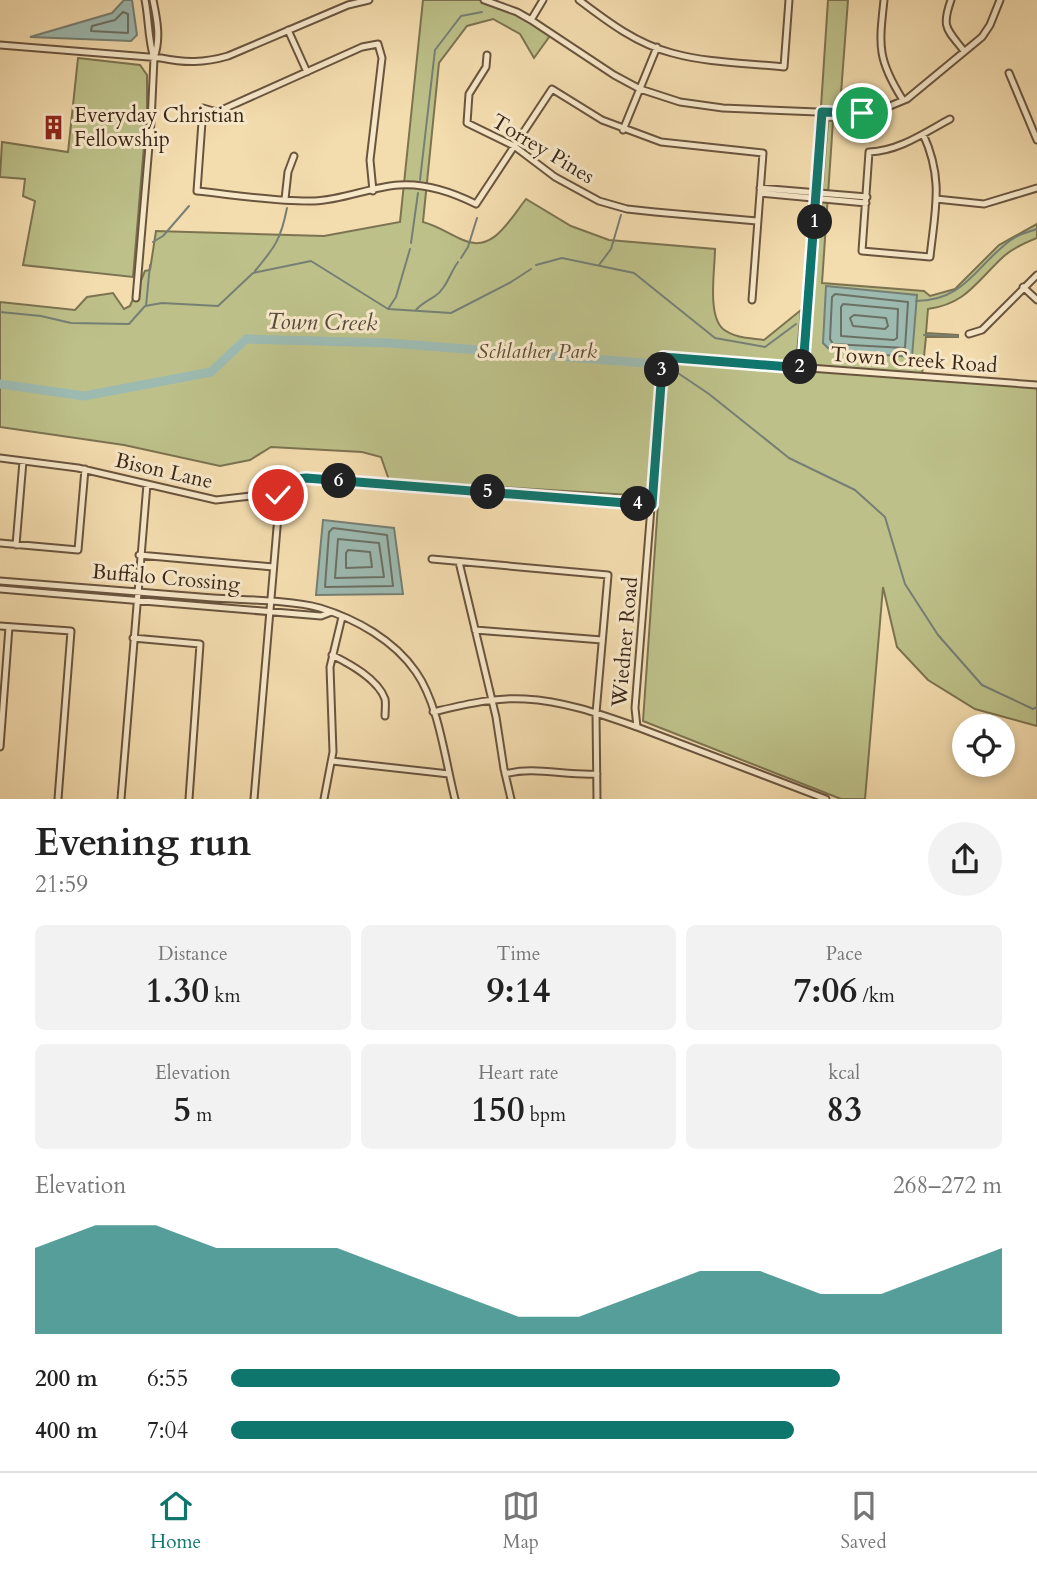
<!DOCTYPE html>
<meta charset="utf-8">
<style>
body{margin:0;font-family:Cardo,serif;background:#f2f2f2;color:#222;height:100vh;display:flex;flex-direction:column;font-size:26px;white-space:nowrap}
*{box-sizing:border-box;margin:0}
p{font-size:23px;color:#767676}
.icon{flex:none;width:38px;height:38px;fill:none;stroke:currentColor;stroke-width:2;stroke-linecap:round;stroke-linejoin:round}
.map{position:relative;height:799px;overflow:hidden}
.sheet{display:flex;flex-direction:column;background:#fff;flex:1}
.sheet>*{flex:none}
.fabs{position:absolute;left:952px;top:714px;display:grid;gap:14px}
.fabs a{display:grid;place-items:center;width:63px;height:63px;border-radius:50%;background:#fff;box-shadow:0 4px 10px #0003;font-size:35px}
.pin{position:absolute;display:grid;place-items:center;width:60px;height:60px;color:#fff;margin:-30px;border:4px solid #fff;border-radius:50%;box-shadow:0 2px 7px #0007}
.km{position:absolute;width:35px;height:35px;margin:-18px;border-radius:50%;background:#222;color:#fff;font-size:19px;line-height:35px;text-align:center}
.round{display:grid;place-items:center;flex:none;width:74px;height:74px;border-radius:37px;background:#f2f2f2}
.overview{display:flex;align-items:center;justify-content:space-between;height:119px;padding:0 35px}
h1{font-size:38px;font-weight:800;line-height:52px}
.metrics{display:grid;grid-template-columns:repeat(3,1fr);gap:10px;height:119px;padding:7px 35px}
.metrics div{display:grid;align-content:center;border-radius:10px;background:#f2f2f2;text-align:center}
.metrics b{font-size:35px;font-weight:800}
.metrics small{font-size:19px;font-weight:400}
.metrics p{font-size:19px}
.chart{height:196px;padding:14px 35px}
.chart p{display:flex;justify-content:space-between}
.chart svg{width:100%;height:126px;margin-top:7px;fill:#0f766e;opacity:.7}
ul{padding:0 35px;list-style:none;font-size:23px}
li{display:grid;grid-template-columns:112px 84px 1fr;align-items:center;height:52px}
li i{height:18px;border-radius:9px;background:#0f766e}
.tab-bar{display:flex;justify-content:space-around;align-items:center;height:98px;border-top:2px solid #e0e0e0;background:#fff;font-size:19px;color:#767676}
.tab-bar a{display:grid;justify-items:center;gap:4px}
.tab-bar .on{color:#0f766e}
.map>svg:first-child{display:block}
.green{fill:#bdc089;stroke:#7c7350;stroke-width:2}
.water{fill:#9dbab1;stroke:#767f74;stroke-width:2}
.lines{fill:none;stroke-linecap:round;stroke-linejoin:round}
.shore{stroke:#6c7064;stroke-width:2}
.stream{stroke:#767f74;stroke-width:2}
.river{stroke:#9dbab1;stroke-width:9}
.minor-casing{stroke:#69543e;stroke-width:9}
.minor{stroke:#f7e8ca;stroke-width:5}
.route-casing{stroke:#fff;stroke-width:14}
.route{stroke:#0f766e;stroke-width:9}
.labels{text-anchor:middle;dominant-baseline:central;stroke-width:6;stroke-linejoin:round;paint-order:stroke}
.poi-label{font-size:21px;fill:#3b2618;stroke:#f7e8ca;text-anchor:start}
.street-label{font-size:21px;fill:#3b2618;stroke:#f7e8ca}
.park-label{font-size:21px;font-style:italic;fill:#5c4c34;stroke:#f7e8ca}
.water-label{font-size:23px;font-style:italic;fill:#544b3e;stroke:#f7e8ca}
</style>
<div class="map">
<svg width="1037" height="799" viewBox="0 0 1037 799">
<rect width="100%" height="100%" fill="#f3dcae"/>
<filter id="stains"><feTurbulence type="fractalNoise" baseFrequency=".00286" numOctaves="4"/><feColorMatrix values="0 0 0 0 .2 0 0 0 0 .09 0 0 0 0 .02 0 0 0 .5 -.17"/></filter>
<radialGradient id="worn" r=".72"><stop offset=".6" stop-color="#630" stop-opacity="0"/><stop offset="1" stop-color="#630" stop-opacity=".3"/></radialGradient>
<path class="green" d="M423 0H486L517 12 552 33 534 58 520 34 493 19 467 26 439 63 423 222C438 226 449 234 463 240 493 254 510 219 526 199L571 226 609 240 715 249C715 269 707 315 723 329 734 338 751 338 764 340L801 310 796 364 658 353 647 496 389 480 381 457 362 452 271 447 250 460 220 466 124 445 0 427V302L75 310 87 297 113 293 124 309 130 306 145 271 150 270 156 231 324 236 400 222Z
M828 0H848L840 107H821Z
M78 58 140 65 147 75V110L133 277 23 265 35 201 23 196 25 179 0 177 2 142 68 152Z
M828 121H833L822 283 924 291 930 296 955 289 999 245 1037 224V238C1025 243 1013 248 1003 257 977 281 966 304 928 309L926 333 958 335V337H926L922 375 813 365 809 359Z
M668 360 1037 387V726L975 709 928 680 897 647 883 587 865 799H841L643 721Z"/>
<path class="water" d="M124 0H132L137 35 131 41 30 37 112 13Z
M826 286 917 295 912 357 831 351 823 343Z
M323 520 394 528 403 594 316 595Z"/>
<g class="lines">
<path class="shore" d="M123 12 128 14V33L91 31 92 26 115 20Z
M835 294 908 302 905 348 833 344 830 339 832 297Z
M843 304 898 309 897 338 894 340 841 336V307Z
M854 315 886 318 888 326 885 329 853 326 850 318Z
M333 528 387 535 393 586 325 587 329 532Z
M338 539 379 543 384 577 335 578Z
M348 550 370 552 372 567 346 568V553Z"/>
<path class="stream" d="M420 180 435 50 461 16 482 12
M153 242 163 236 189 206
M411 243 418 193
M461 258 468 247 477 218
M536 265 562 258 634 273 715 338 765 347 796 324
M599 265 611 249 621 215
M255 271C275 247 281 239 287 208
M916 301C965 301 976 265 1011 240 1018 234 1029 232 1037 229
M146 306 150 265
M388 309 396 297 410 249
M416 310C422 303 428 301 435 296 446 289 450 273 458 262
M0 312 41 316 71 323 129 324 145 306 162 303 218 306 253 273 311 261 388 309 451 313 511 282 531 269
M924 335 957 336
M666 365 709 394 789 458 855 490 885 517 905 584 938 635 982 685 1033 709 1037 707"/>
<path class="river" d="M0 384 84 396 211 372 246 339 389 343 657 364"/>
<defs>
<path id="minor" d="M145 0C149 19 148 40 154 58
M484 0 517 12 531 20 614 75 640 89 680 102 723 108 842 113H862L885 108 907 99 982 37 990 25 1000 0
M579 0C608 22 637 44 672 53 708 63 747 63 784 67L789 0
M884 0C879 46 877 59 903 100
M951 0C941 28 947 29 964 51
M531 20 543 0
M288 30 307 72
M0 45 161 58C185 63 204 63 228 56L348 5 369 0
M487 55 486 67 469 94 467 123 514 146 555 177 599 201 627 209 655 212 757 221
M1009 73 1037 140
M623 130 657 47
M923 134C944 179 935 210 930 257L862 251 869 152C899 151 924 133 950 119
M760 188 867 197
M373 191 370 160 382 58 378 44 362 47 217 112 203 108 197 191C235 195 277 202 314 201 343 200 370 187 399 185 426 183 452 192 476 204L552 89 602 120 661 142 763 153 752 300
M760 193 866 203
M285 199 288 172 294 156
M936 199 984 204 1037 188
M1023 287 1037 300
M136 298 151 122 154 58C161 39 157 19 153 0
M969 334 982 330 1037 275
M803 367 822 112
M0 458 78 468 216 500 251 496 282 481 306 478 652 505
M0 543 78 550 85 469
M16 545 23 461
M139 555 273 567
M432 559 608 575 596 713 597 799
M459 562 496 717 504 769 511 799
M0 581C71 587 142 592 213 598 244 600 291 600 320 608 356 619 394 640 416 672 439 705 445 760 455 799
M0 589 321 616 329 613
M0 626 71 631 58 799
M475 630 602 640
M133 638 200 644 189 799
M332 655C350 664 378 679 385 699 386 704 385 711 385 716
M433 712C463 705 494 697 525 699 564 701 600 714 637 727
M0 747 9 627
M332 761 449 774
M505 774C534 766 566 776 597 774
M121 799 147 484
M254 799 279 504 273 486
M324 799 333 752 330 667 342 617
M826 799 637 727 635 708 663 357 1037 385"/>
</defs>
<use href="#minor" class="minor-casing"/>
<use href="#minor" class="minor"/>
</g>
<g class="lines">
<defs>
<path id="route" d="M278 495 273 486 282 481 306 478 652 505 663 357 803 368 822 112 862 113"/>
</defs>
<use href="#route" class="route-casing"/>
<use href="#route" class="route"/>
</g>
<defs>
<symbol id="building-bare" viewBox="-9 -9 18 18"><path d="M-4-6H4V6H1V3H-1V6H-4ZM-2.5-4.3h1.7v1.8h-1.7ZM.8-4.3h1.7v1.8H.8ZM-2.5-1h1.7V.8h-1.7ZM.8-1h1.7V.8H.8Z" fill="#8f2418" stroke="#f7e8ca" stroke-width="2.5" paint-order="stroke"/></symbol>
</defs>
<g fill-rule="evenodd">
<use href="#building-bare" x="36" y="110" width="35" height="35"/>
</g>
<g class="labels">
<g class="poi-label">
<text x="74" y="115">Everyday Christian<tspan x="74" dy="24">Fellowship</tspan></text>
</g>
<g class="street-label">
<text transform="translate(543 149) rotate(31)">Torrey Pines</text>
<text transform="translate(914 360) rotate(4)">Town Creek Road</text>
<text transform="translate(164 471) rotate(13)">Bison Lane</text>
<text transform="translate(166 578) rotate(5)">Buffalo Crossing</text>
<text transform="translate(625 642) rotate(-85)">Wiedner Road</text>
</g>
<g class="park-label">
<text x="537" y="351">Schlather Park</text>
</g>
<g class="water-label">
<text transform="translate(322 322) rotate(1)">Town Creek</text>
</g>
</g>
<rect width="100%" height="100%" filter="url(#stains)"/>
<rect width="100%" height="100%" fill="url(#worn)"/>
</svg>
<div class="fabs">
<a><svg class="icon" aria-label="locate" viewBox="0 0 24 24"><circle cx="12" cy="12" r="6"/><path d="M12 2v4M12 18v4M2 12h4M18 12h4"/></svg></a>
</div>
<div class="pin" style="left:862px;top:113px;background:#1e9e55"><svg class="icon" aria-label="arrive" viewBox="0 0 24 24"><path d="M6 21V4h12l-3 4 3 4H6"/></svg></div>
<div class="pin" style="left:278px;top:495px;background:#d93025"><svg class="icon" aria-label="check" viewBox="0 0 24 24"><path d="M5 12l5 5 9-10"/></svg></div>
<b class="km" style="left:815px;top:222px">1</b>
<b class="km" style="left:800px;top:367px">2</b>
<b class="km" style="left:662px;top:370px">3</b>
<b class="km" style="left:638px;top:504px">4</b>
<b class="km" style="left:488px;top:492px">5</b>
<b class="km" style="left:339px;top:481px">6</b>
</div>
<section class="sheet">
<div class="overview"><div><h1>Evening run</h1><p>21:59</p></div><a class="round"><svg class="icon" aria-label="share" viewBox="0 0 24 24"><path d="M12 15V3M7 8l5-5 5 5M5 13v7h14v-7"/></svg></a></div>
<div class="metrics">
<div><p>Distance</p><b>1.30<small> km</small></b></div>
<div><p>Time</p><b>9:14</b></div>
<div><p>Pace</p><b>7:06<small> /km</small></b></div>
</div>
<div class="metrics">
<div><p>Elevation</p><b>5<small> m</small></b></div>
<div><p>Heart rate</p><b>150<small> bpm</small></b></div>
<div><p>kcal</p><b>83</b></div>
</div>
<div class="chart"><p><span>Elevation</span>268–272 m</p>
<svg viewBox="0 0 160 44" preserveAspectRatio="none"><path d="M0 44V14L10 6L20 6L30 14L40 14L50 14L60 22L70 30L80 38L90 38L100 30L110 22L120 22L130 30L140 30L150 22L160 14V44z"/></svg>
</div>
<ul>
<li><b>200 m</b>6:55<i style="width:79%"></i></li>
<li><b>400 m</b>7:04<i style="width:73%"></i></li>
</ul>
</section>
<nav class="tab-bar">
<a class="on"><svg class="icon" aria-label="home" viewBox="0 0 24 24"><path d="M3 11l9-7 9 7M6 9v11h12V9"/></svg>Home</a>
<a><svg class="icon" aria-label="map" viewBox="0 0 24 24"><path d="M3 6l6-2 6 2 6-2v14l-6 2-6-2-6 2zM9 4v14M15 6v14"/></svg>Map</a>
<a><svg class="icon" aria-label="saved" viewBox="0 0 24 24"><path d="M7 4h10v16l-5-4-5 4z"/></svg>Saved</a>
</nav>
